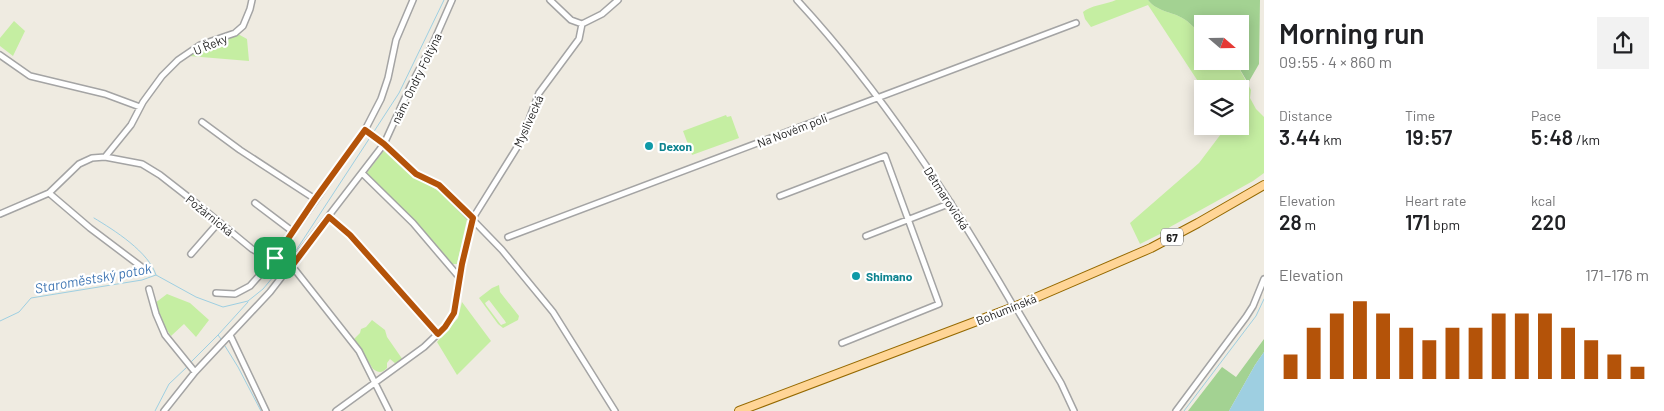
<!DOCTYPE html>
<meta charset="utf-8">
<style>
body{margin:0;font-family:Barlow,sans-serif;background:#f2f2f2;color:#202124;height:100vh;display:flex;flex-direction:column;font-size:19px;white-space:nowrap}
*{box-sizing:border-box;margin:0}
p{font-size:16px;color:#757577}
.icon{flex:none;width:28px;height:28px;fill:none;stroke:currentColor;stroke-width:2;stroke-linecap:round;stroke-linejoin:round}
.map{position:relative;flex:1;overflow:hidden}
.sheet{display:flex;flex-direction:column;background:#fff;width:400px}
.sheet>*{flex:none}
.needle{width:32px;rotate:110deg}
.buttons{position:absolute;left:1194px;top:15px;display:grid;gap:10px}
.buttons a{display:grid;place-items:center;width:55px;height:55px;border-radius:0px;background:#fff;box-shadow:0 2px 12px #0003;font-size:25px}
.pin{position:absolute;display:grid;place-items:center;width:42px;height:42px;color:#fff;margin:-21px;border-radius:10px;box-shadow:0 2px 8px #0006}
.round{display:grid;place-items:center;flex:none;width:52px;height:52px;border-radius:0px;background:#f2f2f2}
.summary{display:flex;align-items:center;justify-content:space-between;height:85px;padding:0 15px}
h1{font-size:28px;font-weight:600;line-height:38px}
.stats{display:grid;grid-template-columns:repeat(3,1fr);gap:8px;height:85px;padding:5px 15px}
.stats div{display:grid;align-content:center}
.stats b{font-size:21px;font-weight:600}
.stats small{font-size:14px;font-weight:400}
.stats p{font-size:14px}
.chart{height:140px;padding:10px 15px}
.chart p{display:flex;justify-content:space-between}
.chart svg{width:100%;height:90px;margin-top:5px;stroke:#b45309;stroke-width:6}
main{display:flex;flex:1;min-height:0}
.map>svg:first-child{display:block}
.grass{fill:#c5eea2;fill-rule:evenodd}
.forest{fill:#a3d292}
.water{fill:#9ecfe1}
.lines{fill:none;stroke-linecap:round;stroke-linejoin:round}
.stream{stroke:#9ecfe1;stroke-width:1}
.street-casing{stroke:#a4a4a4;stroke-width:8}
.primary-casing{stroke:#956900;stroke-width:10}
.street{stroke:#fff;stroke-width:5}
.primary{stroke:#ffd596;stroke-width:8}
.route-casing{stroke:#fff;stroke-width:10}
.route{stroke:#b45309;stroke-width:6}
.culture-dot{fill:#0f9aa8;stroke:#fff;stroke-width:2}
.labels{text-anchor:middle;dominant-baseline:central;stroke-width:4.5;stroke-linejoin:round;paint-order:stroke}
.shield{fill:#fff;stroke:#616161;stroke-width:1}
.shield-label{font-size:11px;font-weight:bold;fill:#1d1d1d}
.street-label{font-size:12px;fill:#1d1d1d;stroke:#fff}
.culture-label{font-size:12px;font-weight:bold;fill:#0d838f;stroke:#fff;text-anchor:start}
.water-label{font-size:14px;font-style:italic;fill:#4177b4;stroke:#fff}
</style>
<main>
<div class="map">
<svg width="1264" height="411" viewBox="0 0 1264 411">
<rect width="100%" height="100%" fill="#efebe1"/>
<path class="grass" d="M1116 0H1148C1158 13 1174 11 1187 21 1192 25 1196 30 1202 33V61H1235L1251 90 1250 98 1256 109 1264 117V173L1253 181 1170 227 1164 232 1140 244 1130 223 1199 163 1227 126H1240V89H1203L1148 5 1091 27 1085 19 1083 12C1089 6 1107 4 1116 0Z
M14 21 25 31 13 56 0 46V38Z
M238 34 247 39 249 61 189 56 204 46Z
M726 115 727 117 731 116 739 138 692 155 683 131Z
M385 149 418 179 444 194 467 219 457 264H451L403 210 366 174Z
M499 285 500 292 519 316 518 320 503 328 498 324 479 298 492 288ZM489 300 505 321 506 323 501 325 486 305 485 303Z
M167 294 190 303 209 320 196 337 184 324 171 336 158 316 155 303Z
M462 302 491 341 457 375 437 342 458 318Z
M372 320 385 330 387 337 403 360 396 364 390 359 387 363V368C382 373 379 373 373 369L354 339 360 333 361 329 366 327Z"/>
<path class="forest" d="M1148 0H1260L1259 64 1248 83 1235 61H1240V24H1202V33C1196 30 1192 25 1187 21 1174 11 1158 13 1148 0Z
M1264 339V352L1255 365 1229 411H1188L1222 367 1236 377Z"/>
<path class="water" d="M1264 352V411H1229L1255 365Z"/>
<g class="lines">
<path class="stream" d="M373 133 399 93 444 0
M94 218C114 230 149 252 156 275
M287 261 295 252 371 136
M0 321 19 312 31 298 142 280 156 275 196 297 223 307 248 301 263 289 284 264
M221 339 218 335 248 302
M225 346 238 367 261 411
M191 362 218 335
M155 411 169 384 187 367
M1184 411 1256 316 1264 299"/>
<defs>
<path id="street" d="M550 0 571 20 582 24 602 14 618 0
M797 0C882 92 951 199 1014 307L1018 311 1061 383 1074 411
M0 55 30 76 105 94 140 107
M202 122 240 150 315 199
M365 130 384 144 417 174 439 185 502 250 553 312 615 411
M105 157 131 125 143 102 162 76 178 60 200 45 235 33 243 26 250 9 252 0
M363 174 413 223 459 277
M49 193 90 228 147 271
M780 196 885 156 939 304 842 343
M255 203 292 231
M0 214 49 193 79 164 92 158 105 157 142 164 160 175 201 207 252 249 265 256 280 259 292 266 359 351 389 411
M329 217 350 235 438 334
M866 236 951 203
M508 237 1076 23
M191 254 219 222
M149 289 156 314 165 335 195 372
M216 293 235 294 250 286 275 258 365 130 381 99 388 78 396 40 413 0
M230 335 266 411
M164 411 195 372 270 292 384 144 411 85 434 41 452 0
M336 411 424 347 445 327 454 313 462 264 473 218 521 141 539 93 579 39 582 24
M1176 411 1246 317 1253 306 1264 279"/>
<path id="primary" d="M739 411 1014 307 1151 248 1198 223 1264 185"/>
</defs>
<use href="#street" class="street-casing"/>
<use href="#primary" class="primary-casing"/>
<use href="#street" class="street"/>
<use href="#primary" class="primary"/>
</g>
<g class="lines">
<defs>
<path id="route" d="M365 130 384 144 416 174 439 185 473 218 462 264 454 313 445 327 438 334 350 235 329 217 292 266 275 258 315 199Z"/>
</defs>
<use href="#route" class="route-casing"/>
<use href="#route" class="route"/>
</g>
<g class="culture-dot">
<circle cx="649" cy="146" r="5"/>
<circle cx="856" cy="276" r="5"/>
</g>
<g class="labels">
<rect class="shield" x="1161" y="228.5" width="22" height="17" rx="4"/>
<g class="shield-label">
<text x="1172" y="237">67</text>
</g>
<g class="street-label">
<text transform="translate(210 44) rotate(-23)">U Řeky</text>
<text transform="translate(416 78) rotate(-64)">nám. Ondry Foltýna</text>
<text transform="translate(528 121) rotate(-66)">Myslivecká</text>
<text transform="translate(792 130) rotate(-21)">Na Novém poli</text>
<text transform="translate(947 198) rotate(57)">Dětmarovická</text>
<text transform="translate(210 215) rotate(39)">Požárnická</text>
<text transform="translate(1006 309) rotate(-22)">Bohumínská</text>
</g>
<g class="culture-label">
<text x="659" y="146">Dexon</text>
<text x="866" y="276">Shimano</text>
</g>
<g class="water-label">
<text transform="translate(93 278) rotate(-10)">Staroměstský potok</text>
</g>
</g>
</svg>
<div class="buttons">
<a><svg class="needle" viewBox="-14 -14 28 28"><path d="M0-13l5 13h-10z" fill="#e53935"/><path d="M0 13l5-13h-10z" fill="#757577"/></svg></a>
<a><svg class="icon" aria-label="layers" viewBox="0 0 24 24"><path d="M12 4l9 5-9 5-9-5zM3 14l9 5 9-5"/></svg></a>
</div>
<div class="pin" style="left:275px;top:258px;background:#1e9e55"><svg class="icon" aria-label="arrive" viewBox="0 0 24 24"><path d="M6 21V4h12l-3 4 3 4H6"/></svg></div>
</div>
<section class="sheet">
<div class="summary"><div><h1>Morning run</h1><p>09:55 · 4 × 860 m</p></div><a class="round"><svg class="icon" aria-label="share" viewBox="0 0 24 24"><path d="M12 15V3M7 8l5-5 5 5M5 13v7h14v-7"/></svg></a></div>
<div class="stats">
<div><p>Distance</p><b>3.44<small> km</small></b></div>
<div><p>Time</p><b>19:57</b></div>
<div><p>Pace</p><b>5:48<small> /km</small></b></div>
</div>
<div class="stats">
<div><p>Elevation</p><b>28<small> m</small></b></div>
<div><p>Heart rate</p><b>171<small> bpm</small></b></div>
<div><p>kcal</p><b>220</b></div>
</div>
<div class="chart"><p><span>Elevation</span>171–176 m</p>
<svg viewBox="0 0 160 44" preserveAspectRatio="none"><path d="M5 44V32M15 44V19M25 44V12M35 44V6M45 44V12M55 44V19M65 44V25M75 44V19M85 44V19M95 44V12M105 44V12M115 44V12M125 44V19M135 44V25M145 44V32M155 44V38"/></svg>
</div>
</section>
</main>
